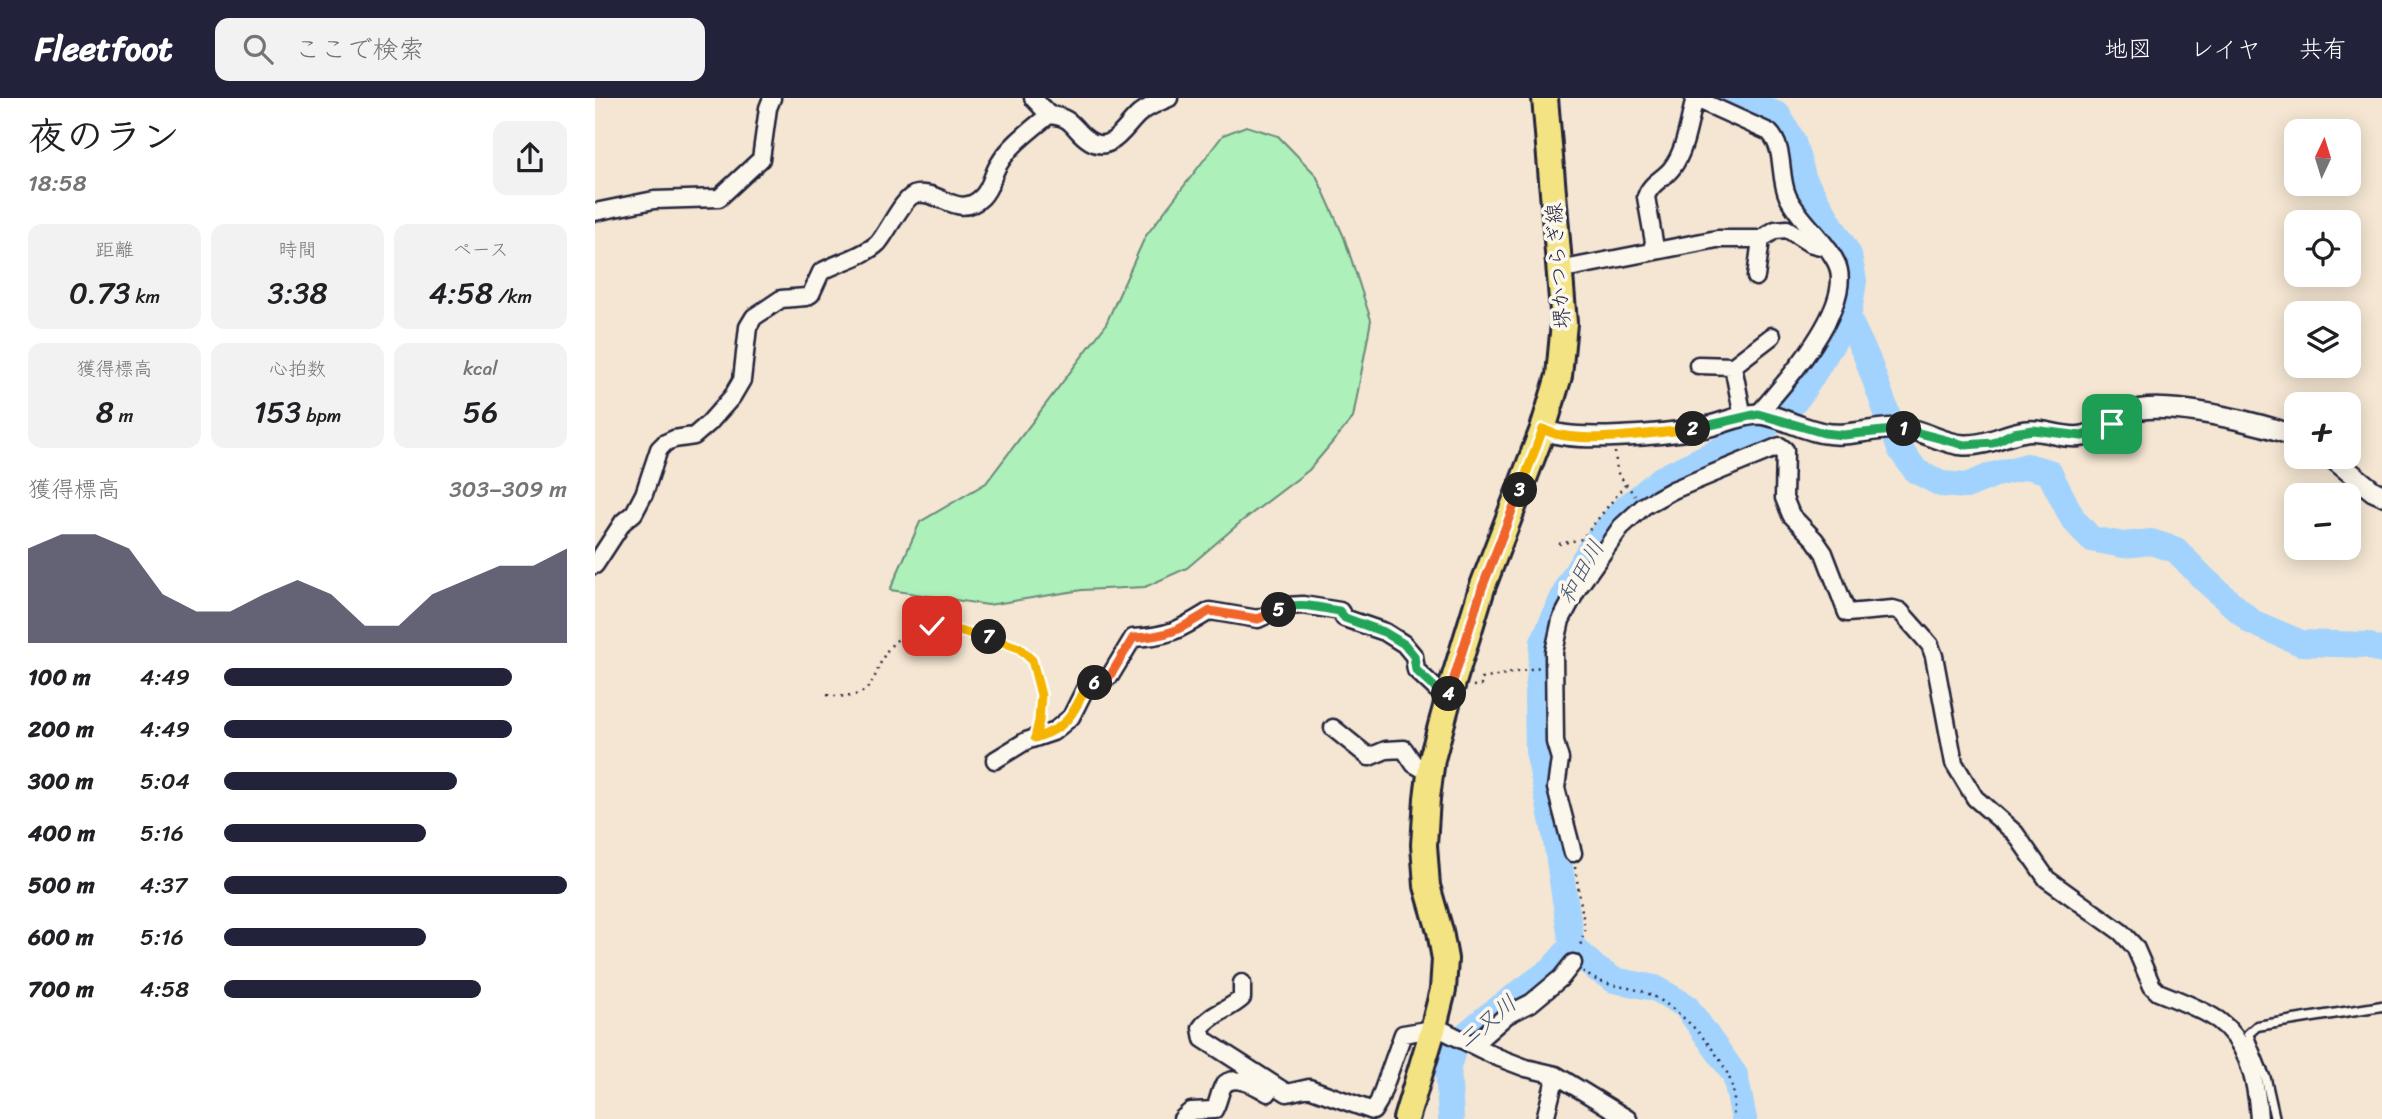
<!DOCTYPE html>
<html lang="ja">
<meta charset="utf-8">
<style>
body{margin:0;font-family:Sriracha,"Klee One",sans-serif;background:#f2f2f2;color:#202124;height:100vh;display:flex;flex-direction:column;font-size:26px;white-space:nowrap}
*{box-sizing:border-box;margin:0}
p{font-size:23px;color:#757577}
.icon{flex:none;width:38px;height:38px;fill:none;stroke:currentColor;stroke-width:2;stroke-linecap:round;stroke-linejoin:round}
.map{position:relative;flex:1;overflow:hidden}
.side{display:flex;flex-direction:column;background:#fff;width:595px}
.side>*{flex:none}
.needle{width:46px;rotate:4deg}
.buttons{position:absolute;left:1689px;top:21px;display:grid;gap:14px}
.buttons a{display:grid;place-items:center;width:77px;height:77px;border-radius:14px;background:#fff;box-shadow:0 4px 18px #0003;font-size:35px}
.pin{position:absolute;display:grid;place-items:center;width:60px;height:60px;color:#fff;margin:-30px;border-radius:14px;box-shadow:0 4px 10px #0006}
.km{position:absolute;width:35px;height:35px;margin:-18px;border-radius:50%;background:#222;color:#fff;font-size:19px;line-height:35px;text-align:center}
.round{display:grid;place-items:center;flex:none;width:74px;height:74px;border-radius:14px;background:#f2f2f2}
.overview{display:flex;align-items:center;justify-content:space-between;height:119px;padding:0 28px}
h1{font-size:38px;font-weight:600;line-height:52px}
.figures{display:grid;grid-template-columns:repeat(3,1fr);gap:10px;height:119px;padding:7px 28px}
.figures div{display:grid;align-content:center;border-radius:14px;background:#f2f2f2;text-align:center}
.figures b{font-size:30px;font-weight:600}
.figures small{font-size:19px;font-weight:400}
.figures p{font-size:19px}
.chart{height:196px;padding:14px 28px}
.chart p{display:flex;justify-content:space-between}
.chart svg{width:100%;height:126px;margin-top:7px;fill:#22223b;opacity:.7}
ul{padding:0 28px;list-style:none;font-size:23px}
li{display:grid;grid-template-columns:112px 84px 1fr;align-items:center;height:52px}
li i{height:18px;border-radius:9px;background:#22223b}
header{display:flex;align-items:center;gap:42px;box-sizing:border-box;height:98px;padding:0 35px;background:#22223b;color:#fff}
header strong{font-size:33px}
nav{display:flex;gap:38px;margin-inline-start:auto;font-size:24px}
.search{width:490px;height:63px;background:#f2f2f2;display:flex;align-items:center;gap:18px;box-sizing:border-box;padding:0 24px;border-radius:14px;color:#757577;font-size:26px}
main{display:flex;flex:1;min-height:0}
.map>svg:first-child{display:block}
.green{fill:#aef0ba;stroke:#68897a;stroke-width:2}
.lines{fill:none;stroke-linecap:round;stroke-linejoin:round}
.river{stroke:#a1d3fe;stroke-width:26}
.service-casing{stroke:#22223b;stroke-width:13}
.minor-casing{stroke:#22223b;stroke-width:21}
.tertiary-casing{stroke:#22223b;stroke-width:24}
.primary-casing{stroke:#22223b;stroke-width:30}
.path{stroke:#22223b;stroke-width:2.5;stroke-dasharray:2 5;stroke-linecap:butt}
.service{stroke:#fbf7ec;stroke-width:8}
.minor{stroke:#fbf7ec;stroke-width:16}
.tertiary{stroke:#fbf7ec;stroke-width:19}
.primary{stroke:#f4e382;stroke-width:24}
.split-1-casing{stroke:#fff;stroke-width:14}
.split-2-casing{stroke:#fff;stroke-width:14}
.split-3-casing{stroke:#fff;stroke-width:14}
.split-4-casing{stroke:#fff;stroke-width:14}
.split-5-casing{stroke:#fff;stroke-width:14}
.split-6-casing{stroke:#fff;stroke-width:14}
.split-7-casing{stroke:#fff;stroke-width:14}
.split-8-casing{stroke:#fff;stroke-width:14}
.split-1{stroke:#22a559;stroke-width:9}
.split-2{stroke:#22a559;stroke-width:9}
.split-3{stroke:#f5b400;stroke-width:9}
.split-4{stroke:#f0652b;stroke-width:9}
.split-5{stroke:#22a559;stroke-width:9}
.split-6{stroke:#f0652b;stroke-width:9}
.split-7{stroke:#f5b400;stroke-width:9}
.split-8{stroke:#f5b400;stroke-width:9}
.labels{text-anchor:middle;dominant-baseline:central;stroke-width:7;stroke-linejoin:round;paint-order:stroke}
.street-label{font-size:21px;fill:#22223b;stroke:#fbf7ec}
.water-label{font-size:23px;font-style:italic;fill:#485776;stroke:#fbf7ec}
</style>
<header>
<strong>Fleetfoot</strong>
<div class="search"><svg class="icon" aria-label="search" viewBox="0 0 24 24"><circle cx="10" cy="10" r="6"/><path d="M15 15l6 6"/></svg>ここで検索</div>
<nav><a>地図</a><a>レイヤ</a><a>共有</a></nav>
</header>
<main>
<section class="side">
<div class="overview"><div><h1>夜のラン</h1><p>18:58</p></div><a class="round"><svg class="icon" aria-label="share" viewBox="0 0 24 24"><path d="M12 15V3M7 8l5-5 5 5M5 13v7h14v-7"/></svg></a></div>
<div class="figures">
<div><p>距離</p><b>0.73<small> km</small></b></div>
<div><p>時間</p><b>3:38</b></div>
<div><p>ペース</p><b>4:58<small> /km</small></b></div>
</div>
<div class="figures">
<div><p>獲得標高</p><b>8<small> m</small></b></div>
<div><p>心拍数</p><b>153<small> bpm</small></b></div>
<div><p>kcal</p><b>56</b></div>
</div>
<div class="chart"><p><span>獲得標高</span>303–309 m</p>
<svg viewBox="0 0 160 44" preserveAspectRatio="none"><path d="M0 44V11L10 6L20 6L30 11L40 27L50 33L60 33L70 27L80 22L90 27L100 38L110 38L120 27L130 22L140 17L150 17L160 11V44z"/></svg>
</div>
<ul>
<li><b>100 m</b>4:49<i style="width:84%"></i></li>
<li><b>200 m</b>4:49<i style="width:84%"></i></li>
<li><b>300 m</b>5:04<i style="width:68%"></i></li>
<li><b>400 m</b>5:16<i style="width:59%"></i></li>
<li><b>500 m</b>4:37<i style="width:100%"></i></li>
<li><b>600 m</b>5:16<i style="width:59%"></i></li>
<li><b>700 m</b>4:58<i style="width:75%"></i></li>
</ul>
</section>
<div class="map">
<svg width="1787" height="1021" viewBox="0 0 1787 1021">
<rect width="100%" height="100%" fill="#f4e6d2"/>
<filter id="ink" filterUnits="userSpaceOnUse"><feTurbulence type="fractalNoise" baseFrequency=".0143" numOctaves="2"/><feDisplacementMap in="SourceGraphic" scale="14" xChannelSelector="R" yChannelSelector="G"/><feConvolveMatrix kernelMatrix="1 2 1 2 8 2 1 2 1" color-interpolation-filters="sRGB"/></filter>
<g filter="url(#ink)">
<path class="green" d="M651 28 683 38 721 77 749 139 776 222 758 320 714 372 647 423 592 470 550 489 487 492 393 507 295 492 325 424 391 385 510 228 550 139 628 37Z"/>
<g class="lines">
<path class="river" d="M1138 0 1183 17 1197 41 1209 82 1254 157 1259 183 1253 220 1207 294 1190 316 1162 334 1066 381 1026 414 997 448 974 486 948 544 942 601 943 653 959 730 977 848 1000 870 1019 882 1060 890 1091 908 1140 977 1149 1021
M1253 220 1272 260 1305 351 1321 373 1346 386 1371 388 1398 377 1432 368 1454 374 1478 421 1496 441 1528 447 1556 444 1581 452 1609 481 1657 524 1706 545 1772 547 1787 553
M856 1021 853 969 860 946 893 918 957 871 977 848"/>
<defs>
<path id="service" d="M1680 1021 1671 981 1653 936 1662 928 1787 908"/>
<path id="minor" d="M438 0 454 17
M1099 0 1174 34C1191 51 1183 78 1193 99 1205 123 1229 140 1241 164 1262 205 1189 287 1163 316
M0 114 59 102 124 100 166 61 173 10 177 0
M1166 141 1180 132 1192 131 1214 145 1233 150
M1056 154 1059 144 1051 99C1055 85 1069 81 1077 70 1091 52 1094 22 1100 0
M964 172 1122 141H1166L1161 179
M1103 267 1138 268 1177 238
M1138 268 1148 319
M0 467 28 424 39 415 49 396 64 351 70 345 79 341 99 338 114 325 137 299 147 282 153 229 159 219 186 201 211 199 216 196 226 174C243 164 268 159 283 145 293 134 309 97 322 96 345 92 364 122 387 99 397 89 397 76 404 66 415 47 437 31 454 17 480 19 477 32 495 43 517 56 530 28 544 16 552 9 564 4 574 0
M738 630 774 659 791 652 809 651 819 666 835 675
M400 662 431 643 458 634 476 619 491 589 515 578 538 540C575 538 584 532 615 513L663 521 691 508 708 507 745 513 749 520 790 534 809 546 819 558 821 572 853 602
M978 755 961 690 965 661 960 644 959 554 966 522 983 490 1026 429 1049 408 1078 392 1185 348 1190 352 1189 400 1196 417 1220 442 1229 455 1252 515 1298 511 1305 513 1329 540 1335 547 1339 558 1359 665 1380 700 1420 735 1452 781 1526 834 1540 849 1557 888 1563 894C1583 902 1605 910 1623 922 1653 944 1662 986 1664 1021
M647 885V900C634 912 615 916 606 930L608 941 692 995 714 990 778 1013 784 1003 808 936 838 931
M839 928 902 959 931 970 961 977 1033 1021
M879 946 912 917 936 905 966 880 978 865
M587 1021 596 1013 619 1012C623 1005 624 997 627 990 635 973 662 988 673 995
M950 1021 961 977"/>
<path id="tertiary" d="M948 331C974 346 1074 336 1106 330 1125 327 1143 317 1163 316 1180 316 1208 332 1229 335 1257 340 1285 327 1313 331 1332 334 1349 346 1369 347 1392 348 1409 336 1431 333 1449 330 1470 342 1488 338 1506 334 1519 320 1535 314 1565 301 1670 325 1701 339
M1736 359 1778 393 1787 397"/>
<path id="primary" d="M811 1021 839 928 848 892 850 861 845 833 832 788 829 747 832 700 837 661 856 591 887 490 948 331 964 278 969 225 950 0"/>
</defs>
<use href="#service" class="service-casing"/>
<use href="#minor" class="minor-casing"/>
<use href="#tertiary" class="tertiary-casing"/>
<use href="#primary" class="primary-casing"/>
<path class="path" d="M1020 354 1022 374 1040 398
M964 446 987 441 1030 387
M878 588 886 587 887 581 945 569
M232 597C295 607 270 560 308 538 316 533 328 529 338 529 361 529 427 541 438 563 446 581 447 603 444 622
M980 769 990 832 984 851
M988 873C1008 891 1032 886 1054 896 1085 910 1129 956 1137 988 1140 999 1139 1010 1138 1021"/>
<use href="#service" class="service"/>
<use href="#minor" class="minor"/>
<use href="#tertiary" class="tertiary"/>
<use href="#primary" class="primary"/>
</g>
</g>
<g class="lines" filter="url(#ink)">
<defs>
<path id="split-1" d="M1309 331 1370 347 1398 345 1418 335 1438 332 1487 338 1517 326"/>
<path id="split-2" d="M1098 331 1163 316 1229 335 1248 337 1309 331"/>
<path id="split-3" d="M925 392 948 331C980 349 1060 334 1098 331"/>
<path id="split-4" d="M854 596 887 490 925 392"/>
<path id="split-5" d="M684 512C703 503 724 510 744 513L750 520 789 534 809 546 819 558 821 572 853 602 854 596"/>
<path id="split-6" d="M500 585 515 578 538 540C575 538 584 532 615 513L663 521 684 512"/>
<path id="split-7" d="M394 539 424 550 437 562 446 597 444 623 440 640C472 630 477 618 491 589L500 585"/>
<path id="split-8" d="M337 528 394 539"/>
</defs>
<use href="#split-1" class="split-1-casing"/>
<use href="#split-2" class="split-2-casing"/>
<use href="#split-3" class="split-3-casing"/>
<use href="#split-4" class="split-4-casing"/>
<use href="#split-5" class="split-5-casing"/>
<use href="#split-6" class="split-6-casing"/>
<use href="#split-7" class="split-7-casing"/>
<use href="#split-8" class="split-8-casing"/>
<use href="#split-1" class="split-1"/>
<use href="#split-2" class="split-2"/>
<use href="#split-3" class="split-3"/>
<use href="#split-4" class="split-4"/>
<use href="#split-5" class="split-5"/>
<use href="#split-6" class="split-6"/>
<use href="#split-7" class="split-7"/>
<use href="#split-8" class="split-8"/>
</g>
<g class="labels">
<g class="street-label">
<text transform="translate(963 168) rotate(-94)">堺かつらぎ線</text>
</g>
<g class="water-label">
<text transform="translate(986 474) rotate(-60)">和田川</text>
<text transform="translate(892 924) rotate(-40)">二又川</text>
</g>
</g>
</svg>
<div class="buttons">
<a><svg class="needle" viewBox="-14 -14 28 28"><path d="M0-13l5 13h-10z" fill="#e53935"/><path d="M0 13l5-13h-10z" fill="#757577"/></svg></a>
<a><svg class="icon" aria-label="locate" viewBox="0 0 24 24"><circle cx="12" cy="12" r="6"/><path d="M12 2v4M12 18v4M2 12h4M18 12h4"/></svg></a>
<a><svg class="icon" aria-label="layers" viewBox="0 0 24 24"><path d="M12 4l9 5-9 5-9-5zM3 14l9 5 9-5"/></svg></a>
<a>+</a>
<a>−</a>
</div>
<div class="pin" style="left:1517px;top:326px;background:#1e9e55"><svg class="icon" aria-label="arrive" viewBox="0 0 24 24"><path d="M6 21V4h12l-3 4 3 4H6"/></svg></div>
<div class="pin" style="left:337px;top:528px;background:#d93025"><svg class="icon" aria-label="check" viewBox="0 0 24 24"><path d="M5 12l5 5 9-10"/></svg></div>
<b class="km" style="left:1309px;top:331px">1</b>
<b class="km" style="left:1098px;top:331px">2</b>
<b class="km" style="left:925px;top:392px">3</b>
<b class="km" style="left:854px;top:596px">4</b>
<b class="km" style="left:684px;top:512px">5</b>
<b class="km" style="left:500px;top:585px">6</b>
<b class="km" style="left:394px;top:539px">7</b>
</div>
</main>
